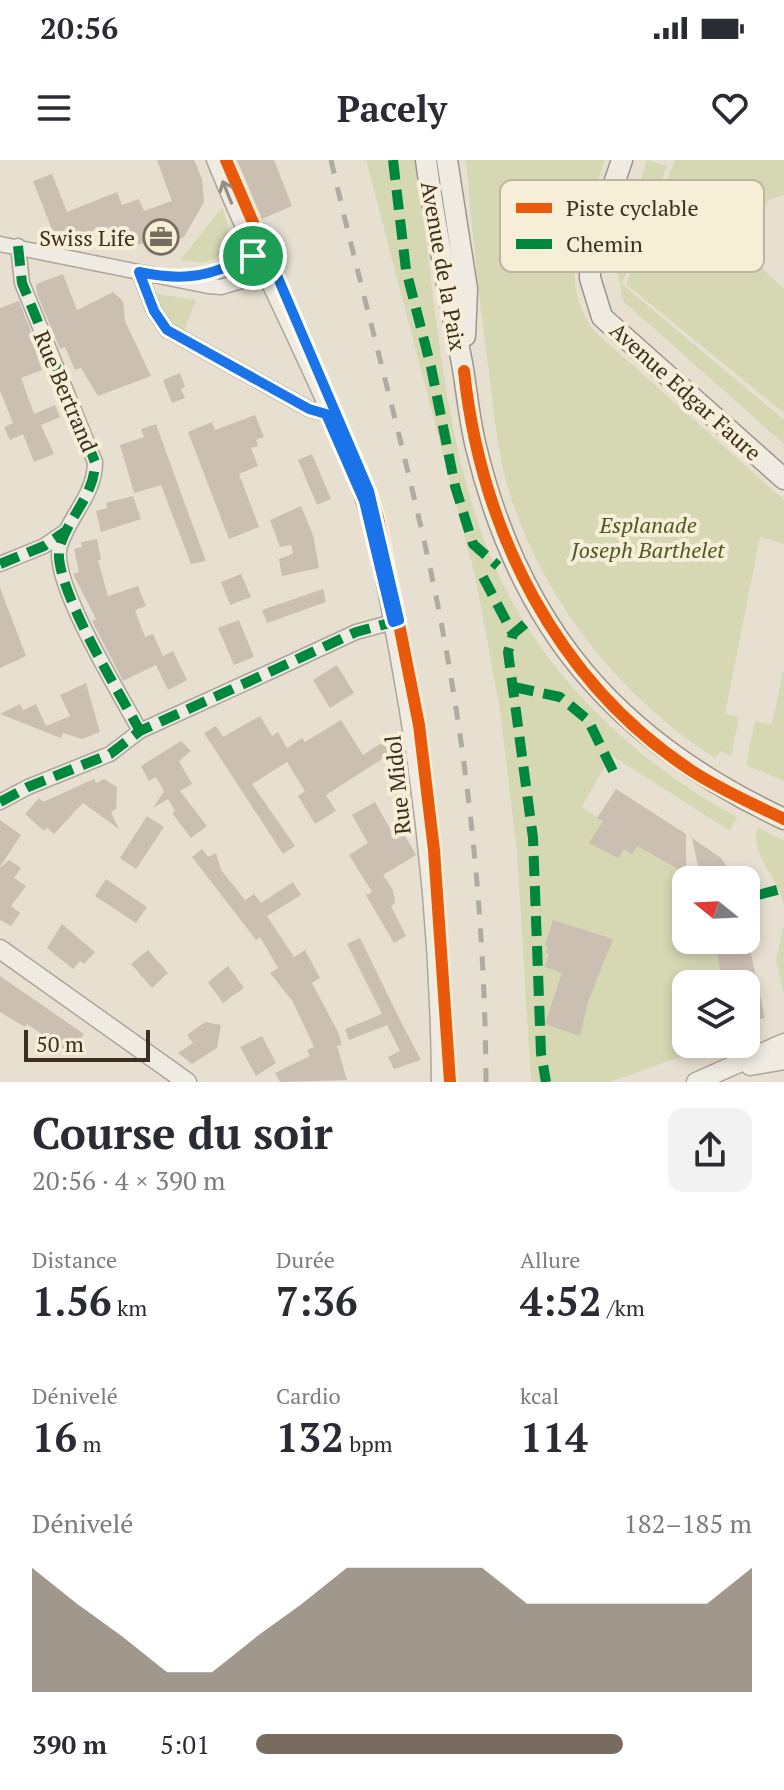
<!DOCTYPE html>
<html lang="fr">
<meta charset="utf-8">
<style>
body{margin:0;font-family:"PT Serif",serif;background:#f2f2f3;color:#2b2b33;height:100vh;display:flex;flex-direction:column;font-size:30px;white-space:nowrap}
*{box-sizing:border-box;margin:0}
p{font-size:26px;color:#7c7c81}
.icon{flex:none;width:44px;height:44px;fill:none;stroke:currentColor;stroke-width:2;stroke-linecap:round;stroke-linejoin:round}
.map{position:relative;height:922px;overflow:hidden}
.sheet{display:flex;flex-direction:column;background:#fff;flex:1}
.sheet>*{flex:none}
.needle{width:52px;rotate:288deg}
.tools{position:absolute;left:672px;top:706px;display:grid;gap:16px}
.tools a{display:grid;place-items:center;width:88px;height:88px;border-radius:16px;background:#fff;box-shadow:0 4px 12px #0003;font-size:40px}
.scale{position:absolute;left:24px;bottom:20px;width:126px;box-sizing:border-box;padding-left:8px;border:4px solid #3d2e20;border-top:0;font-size:22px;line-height:28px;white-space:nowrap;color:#3d2e20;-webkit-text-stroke:6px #f7eed8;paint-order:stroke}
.pin{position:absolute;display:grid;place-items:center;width:68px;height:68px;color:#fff;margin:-34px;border:4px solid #fff;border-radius:50%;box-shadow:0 2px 8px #0007}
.round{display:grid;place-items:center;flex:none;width:84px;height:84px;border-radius:16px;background:#f2f2f3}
.headline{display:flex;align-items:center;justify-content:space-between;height:136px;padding:0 32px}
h1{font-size:44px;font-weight:800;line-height:60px}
.figures{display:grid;grid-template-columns:repeat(3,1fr);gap:12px;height:136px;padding:8px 32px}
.figures div{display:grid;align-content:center}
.figures b{font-size:40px;font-weight:800}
.figures small{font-size:22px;font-weight:400}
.figures p{font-size:22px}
.chart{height:224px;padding:16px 32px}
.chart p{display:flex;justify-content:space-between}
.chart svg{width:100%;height:144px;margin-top:8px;fill:#786c5e;opacity:.7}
ul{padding:0 32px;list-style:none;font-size:26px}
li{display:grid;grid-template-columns:128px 96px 1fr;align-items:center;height:60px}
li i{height:20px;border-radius:10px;background:#786c5e}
.status{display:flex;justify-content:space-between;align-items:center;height:56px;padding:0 40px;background:#fff;direction:ltr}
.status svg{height:22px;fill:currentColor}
header{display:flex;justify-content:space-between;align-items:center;height:104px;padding:0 32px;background:#fff;font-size:36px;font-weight:800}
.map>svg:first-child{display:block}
.green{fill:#d6d7b3}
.building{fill:#cbbfb2}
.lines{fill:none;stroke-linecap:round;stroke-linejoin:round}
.minor-casing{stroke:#ada599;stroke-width:17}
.tertiary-casing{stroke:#ada599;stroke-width:21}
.secondary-casing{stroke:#9c958a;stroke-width:23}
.minor{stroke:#efebe3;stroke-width:14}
.tertiary{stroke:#efebe3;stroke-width:18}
.secondary{stroke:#efebe3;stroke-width:20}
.rail{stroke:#afaaa2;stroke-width:5;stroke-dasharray:14 14;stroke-linecap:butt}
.quiet{stroke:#00873e;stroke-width:10;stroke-dasharray:20 10;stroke-linecap:butt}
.cycleway-casing{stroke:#f7eed8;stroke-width:17}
.cycleway{stroke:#e8590c;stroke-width:12}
.oneway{stroke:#968c82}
.route-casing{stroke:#fff;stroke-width:16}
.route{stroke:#1a73e8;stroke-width:10}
.labels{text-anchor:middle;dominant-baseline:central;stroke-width:8;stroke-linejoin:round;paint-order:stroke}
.poi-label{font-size:22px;fill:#3d2e20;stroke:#f7eed8;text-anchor:end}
.street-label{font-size:22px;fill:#3d2e20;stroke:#f7eed8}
.park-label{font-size:22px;font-style:italic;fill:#4d5a26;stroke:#f7eed8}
.key{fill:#f7eed8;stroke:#bfb4a1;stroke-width:2}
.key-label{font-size:22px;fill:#3d2e20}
</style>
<div class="status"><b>20:56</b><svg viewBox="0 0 49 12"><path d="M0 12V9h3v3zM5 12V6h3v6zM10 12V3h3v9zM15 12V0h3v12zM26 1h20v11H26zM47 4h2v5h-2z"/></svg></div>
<header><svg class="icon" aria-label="menu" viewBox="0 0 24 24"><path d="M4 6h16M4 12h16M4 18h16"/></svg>Pacely<svg class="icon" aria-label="heart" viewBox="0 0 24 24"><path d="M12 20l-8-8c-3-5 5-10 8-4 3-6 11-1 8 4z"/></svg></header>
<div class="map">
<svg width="784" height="922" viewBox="0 0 784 922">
<rect width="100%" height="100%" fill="#e7e0d1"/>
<path class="green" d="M366 0H416C435 131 442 288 496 409 543 515 635 602 737 657L730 671 611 595 582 647 650 694 696 720H686L683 743 674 746 682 778 714 780 723 824H686V884H716L610 922H531L517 691 500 550 476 420Z
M466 0H605C585 60 554 112 593 170L784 340V384L760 377 725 554 739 557 731 596 721 591 715 598C616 534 538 434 506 321 497 286 493 248 489 212 479 142 472 71 466 0Z
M647 0 667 6 622 124 784 260V284L623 141 616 102Z
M675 0H784V35L768 40 750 97 784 129V253L626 124Z
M222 48C231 67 233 95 206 102 198 104 188 100 180 100Z
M157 134 196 140 183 174 163 151Z
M784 507V621L746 605 755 561 772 564Z
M758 668 784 681V745C779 718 748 692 758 668Z
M784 764V835L776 800Z"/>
<path class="building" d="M157 0H194L202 19 204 42 184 77 158 88 154 79 138 85 134 76 117 83 113 71 98 77 95 70 58 85 33 21 52 14 67 52 117 32 122 45 139 39 144 51 172 41Z
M237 0H274L292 46 262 59Z
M63 114 77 150 113 132 123 141 125 161 151 216 98 236 81 208 75 210 65 187 60 189 37 134 36 124Z
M19 141 41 196 37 197 42 210 21 218 34 254 55 245 60 257 41 265 54 294 34 302 23 274 10 280 4 267 13 263 0 231V148Z
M180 213 185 227 181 229 185 238 172 243 163 220Z
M255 255 264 277 256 280 258 286 251 288 258 306 239 314 259 367 229 379 188 272 212 262 215 270Z
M156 264 182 336 206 401 191 404 161 325 134 333 120 285 144 277 141 269Z
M312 294 331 339 317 345 298 300Z
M133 336 141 359 101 372 96 351 107 348 106 343Z
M301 346 313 375 319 408 282 416 279 399 293 394 291 385 280 387 270 360Z
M97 379 101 400H98L108 436 138 426 146 446 135 450 145 477 153 474 163 496 173 491 187 520 168 530 156 505 123 521 92 461 96 459 73 414 79 412 74 389 82 387 81 382Z
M241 414 251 437 230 445 221 422Z
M0 428 26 496 0 508Z
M323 429 326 442 267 463 262 450Z
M239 460 254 497 234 505 218 468Z
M337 505 354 533 330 548 313 520Z
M86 523 100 572 82 579 63 573 61 578 0 554 20 544 23 550 36 544 46 566 70 556 60 535Z
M260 556 272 576 278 572 287 588 302 578 305 582 341 560 363 595 383 582 390 594 326 635 336 651 315 664 298 636 305 631 287 602 252 624 295 686 283 694 204 573 216 566 223 577Z
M181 581 191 591 179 601 192 624 180 631 207 666 191 678 172 653 175 651 168 639 153 648 164 631 156 617 149 621 141 606Z
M94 619 96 623 104 619 117 627 116 649 111 652 119 669 83 643 54 674 47 668 44 671 25 654 39 638 43 642Z
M616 629 686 674V714L637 686 632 694 624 689 618 698 589 683 603 661 597 658Z
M375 642 395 677 403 672 416 695 383 715 393 730 395 743 391 746 406 776 394 783 366 735 372 732 349 695 368 683 352 655Z
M147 656 164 667 136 709 120 698Z
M0 660 21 675 0 707Z
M692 678 721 698 736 720H701Z
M202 689 208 697 216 693 221 710 245 740 254 734 261 743 293 722 301 735 267 756 294 797 305 790 320 818 312 823 338 872 342 885 337 886 347 920 280 922 275 913 310 896 307 890 314 887 293 842 270 813 278 808 260 777 256 780 192 697Z
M9 700 21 708 14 718 26 726 11 746 20 753 11 766 0 760V708Z
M106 719 147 747 136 763 95 736Z
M553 760 613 779 588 842 580 876 545 864 562 813 545 807 549 794 546 793 548 786 545 785Z
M62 764 95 792 84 804 80 801 73 809 47 788Z
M360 778 401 862 421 900 394 909 388 897 400 891 387 865 349 880 345 869 382 854 347 784Z
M714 780H748L765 858 746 863V824H723Z
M148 790 168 813 152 828 131 804Z
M228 806 244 828 223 843 208 822Z
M0 816 84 874 71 894 27 864 25 867 0 852Z
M205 862 221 865 217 888 192 904 178 893 193 883 187 875Z
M262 876 276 903 256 916 240 887Z"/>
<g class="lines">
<defs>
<path id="minor" d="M214 0C260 114 322 223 363 339 380 389 387 442 397 493 423 633 438 780 439 922
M0 84 208 126 221 127 262 115
M18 86 22 123 95 302C95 335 69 356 60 386 49 420 122 537 140 571
M139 112 154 151 167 170 309 249 326 254
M190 117 206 116 253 96
M0 404 44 386 66 371
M0 642 28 627 110 594 140 571 274 510 356 472 393 462"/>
<path id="tertiary" d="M0 789 187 922
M750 906 784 900
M696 922 784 883"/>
<path id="secondary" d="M426 0C435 68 449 136 462 203 467 231 469 259 476 287 520 469 616 580 784 659
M447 0 467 129 465 176
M622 0 590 94V118L602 157 784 319"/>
</defs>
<use href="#minor" class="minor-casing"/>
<use href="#tertiary" class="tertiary-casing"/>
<use href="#secondary" class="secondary-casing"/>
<use href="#minor" class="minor"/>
<use href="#tertiary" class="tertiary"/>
<use href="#secondary" class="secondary"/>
<path class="rail" d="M331 0C363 139 402 277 432 417 467 583 485 753 486 922"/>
<path class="quiet" d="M393 0 406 110 431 207 455 326 473 384 498 406
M18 86 22 123 95 302C95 335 69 356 60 386 49 420 122 537 140 571
M0 404 44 386 66 371
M483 417 513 474
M525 464 513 474 508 492 533 678 541 893 546 922
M514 527 560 537 588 560 613 611
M0 642 28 627 110 594 140 571 274 510 356 472 393 462
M758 735 784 728"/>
<defs>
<path id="cycleway" d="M226 0 369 331 378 358 419 565 434 690 450 922
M464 211C481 370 556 522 692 611 721 630 753 644 784 659"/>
</defs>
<use href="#cycleway" class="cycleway-casing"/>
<use href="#cycleway" class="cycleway"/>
</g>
<defs><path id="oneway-shaft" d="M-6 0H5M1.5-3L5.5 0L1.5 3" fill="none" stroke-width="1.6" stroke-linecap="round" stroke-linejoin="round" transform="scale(2)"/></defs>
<use class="oneway" href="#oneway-shaft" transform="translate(227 32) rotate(-112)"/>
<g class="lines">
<defs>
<path id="route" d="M253 96 262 115 275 111 369 331 399 460 393 462 364 341 326 254 309 249 167 170 154 151 139 112C187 122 209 116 253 96Z"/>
</defs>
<use href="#route" class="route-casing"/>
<use href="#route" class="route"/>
</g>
<defs>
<symbol id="office-ring" viewBox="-11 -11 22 22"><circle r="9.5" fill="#f7eed8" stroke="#786c5e" stroke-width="1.5"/><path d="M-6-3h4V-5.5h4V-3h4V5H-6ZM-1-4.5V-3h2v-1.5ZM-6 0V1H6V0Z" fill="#786c5e"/></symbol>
</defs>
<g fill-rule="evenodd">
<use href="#office-ring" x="141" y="57" width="40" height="40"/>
</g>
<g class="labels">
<g class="poi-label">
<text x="135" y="77">Swiss Life</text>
</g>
<g class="street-label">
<text transform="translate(444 106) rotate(80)">Avenue de la Paix</text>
<text transform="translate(66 231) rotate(67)">Rue Bertrand</text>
<text transform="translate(686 231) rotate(42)">Avenue Edgar Faure</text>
<text transform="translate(397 625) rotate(-96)">Rue Midol</text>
</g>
<g class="park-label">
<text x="648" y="364">Esplanade<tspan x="648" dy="25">Joseph Barthelet</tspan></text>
</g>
</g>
<rect x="500" y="20" width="264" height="92" rx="12" class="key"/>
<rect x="516" y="43" width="36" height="10" fill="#e8590c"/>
<rect x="516" y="79" width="36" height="10" fill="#00873e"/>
<g class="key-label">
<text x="566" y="56">Piste cyclable</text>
<text x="566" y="92">Chemin</text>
</g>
</svg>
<div class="tools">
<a><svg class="needle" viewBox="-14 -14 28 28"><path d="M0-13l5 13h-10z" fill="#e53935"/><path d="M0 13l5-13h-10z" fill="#7c7c81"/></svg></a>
<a><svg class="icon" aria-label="layers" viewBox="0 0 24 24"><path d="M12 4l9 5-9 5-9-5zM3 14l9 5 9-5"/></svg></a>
</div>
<div class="scale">50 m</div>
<div class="pin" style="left:253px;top:96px;background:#1e9e55"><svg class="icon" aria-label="arrive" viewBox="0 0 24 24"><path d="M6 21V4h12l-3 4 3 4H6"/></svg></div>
</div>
<section class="sheet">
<div class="headline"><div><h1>Course du soir</h1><p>20:56 · 4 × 390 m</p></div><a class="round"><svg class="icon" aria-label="share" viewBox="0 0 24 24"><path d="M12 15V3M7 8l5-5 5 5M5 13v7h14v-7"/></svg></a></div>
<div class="figures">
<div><p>Distance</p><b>1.56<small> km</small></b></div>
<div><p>Durée</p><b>7:36</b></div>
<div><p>Allure</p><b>4:52<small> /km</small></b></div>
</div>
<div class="figures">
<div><p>Dénivelé</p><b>16<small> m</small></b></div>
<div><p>Cardio</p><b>132<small> bpm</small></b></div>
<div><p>kcal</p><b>114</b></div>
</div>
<div class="chart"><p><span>Dénivelé</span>182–185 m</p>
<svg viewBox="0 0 160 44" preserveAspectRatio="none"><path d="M0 44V6L10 17L20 27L30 38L40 38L50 27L60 17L70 6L80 6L90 6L100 6L110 17L120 17L130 17L140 17L150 17L160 6V44z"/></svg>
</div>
<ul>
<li><b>390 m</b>5:01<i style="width:74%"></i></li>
</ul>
</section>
